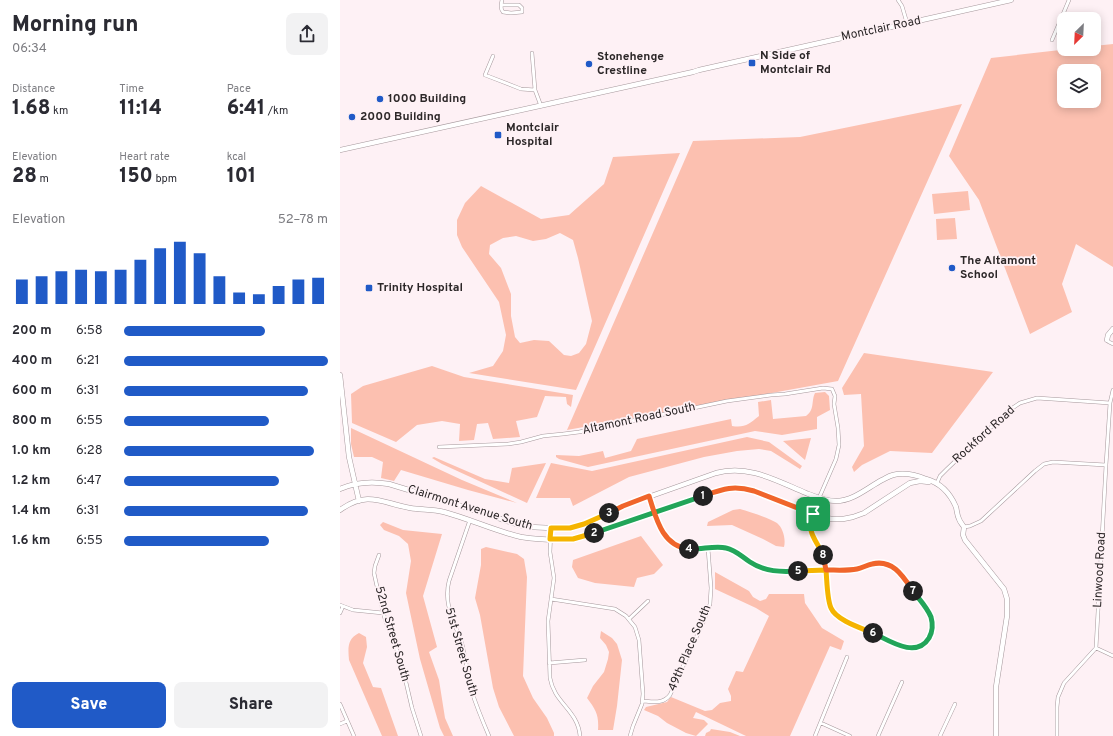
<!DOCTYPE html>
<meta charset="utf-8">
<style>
body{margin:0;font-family:Overpass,sans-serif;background:#f2f2f3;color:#2b2b33;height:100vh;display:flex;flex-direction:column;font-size:15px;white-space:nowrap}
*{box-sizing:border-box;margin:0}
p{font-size:13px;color:#7c7c81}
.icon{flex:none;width:22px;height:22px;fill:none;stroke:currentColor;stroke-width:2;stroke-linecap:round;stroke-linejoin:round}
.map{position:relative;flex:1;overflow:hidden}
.sheet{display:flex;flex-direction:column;background:#fff;width:340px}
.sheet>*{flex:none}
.needle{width:26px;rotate:204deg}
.tools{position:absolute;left:717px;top:12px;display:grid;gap:8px}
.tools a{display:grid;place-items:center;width:44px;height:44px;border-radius:8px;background:#fff;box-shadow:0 2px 10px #0003;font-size:20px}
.pin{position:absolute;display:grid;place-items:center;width:34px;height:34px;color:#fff;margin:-17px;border-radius:8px;box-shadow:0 2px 6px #0006}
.km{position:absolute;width:20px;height:20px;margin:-10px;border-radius:50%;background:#222;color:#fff;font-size:11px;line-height:20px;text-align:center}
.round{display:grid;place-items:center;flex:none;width:42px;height:42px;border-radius:8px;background:#f2f2f3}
.head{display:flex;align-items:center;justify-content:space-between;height:68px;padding:0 12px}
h1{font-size:22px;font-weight:800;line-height:30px}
.figures{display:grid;grid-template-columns:repeat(3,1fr);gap:6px;height:68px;padding:4px 12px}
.figures div{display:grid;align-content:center}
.figures b{font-size:20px;font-weight:800}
.figures small{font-size:11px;font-weight:400}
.figures p{font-size:11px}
.chart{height:112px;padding:8px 12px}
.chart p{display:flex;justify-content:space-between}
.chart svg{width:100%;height:72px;margin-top:4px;stroke:#205ac7;stroke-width:6}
.action{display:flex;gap:8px;margin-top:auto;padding:8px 12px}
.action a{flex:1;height:46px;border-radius:8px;background:#205ac7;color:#fff;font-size:16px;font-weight:800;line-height:46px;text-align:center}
.action a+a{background:#f2f2f3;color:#2b2b33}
ul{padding:0 12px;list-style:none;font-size:13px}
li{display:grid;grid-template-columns:64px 48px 1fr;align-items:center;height:30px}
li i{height:10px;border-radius:5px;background:#205ac7}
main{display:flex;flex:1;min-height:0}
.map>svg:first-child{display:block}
.green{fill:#fcc0b0;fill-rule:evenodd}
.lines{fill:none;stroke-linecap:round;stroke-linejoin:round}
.street-casing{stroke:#a6989c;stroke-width:4}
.secondary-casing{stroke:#a6989c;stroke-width:5.5}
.street{stroke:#fff;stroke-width:3}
.secondary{stroke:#fff;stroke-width:4.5}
.split-1-casing{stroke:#fff;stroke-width:8}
.split-2-casing{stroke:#fff;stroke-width:8}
.split-3-casing{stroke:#fff;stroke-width:8}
.split-4-casing{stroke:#fff;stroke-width:8}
.split-5-casing{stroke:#fff;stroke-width:8}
.split-6-casing{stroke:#fff;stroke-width:8}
.split-7-casing{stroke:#fff;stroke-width:8}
.split-8-casing{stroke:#fff;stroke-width:8}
.split-9-casing{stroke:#fff;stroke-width:8}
.split-1{stroke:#f0652b;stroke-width:5}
.split-2{stroke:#22a559;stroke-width:5}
.split-3{stroke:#f5b400;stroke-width:5}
.split-4{stroke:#f0652b;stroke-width:5}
.split-5{stroke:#22a559;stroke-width:5}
.split-6{stroke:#f5b400;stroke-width:5}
.split-7{stroke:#22a559;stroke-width:5}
.split-8{stroke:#f0652b;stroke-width:5}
.split-9{stroke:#f5b400;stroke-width:5}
.poi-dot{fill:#205ac7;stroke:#fef1f5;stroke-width:1.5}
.labels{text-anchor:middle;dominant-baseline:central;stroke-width:3.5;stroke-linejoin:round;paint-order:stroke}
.street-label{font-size:12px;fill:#2c2728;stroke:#fef1f5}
.poi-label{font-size:12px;font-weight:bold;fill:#2c2728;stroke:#fef1f5;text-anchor:start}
</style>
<main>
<section class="sheet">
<div class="head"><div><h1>Morning run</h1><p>06:34</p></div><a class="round"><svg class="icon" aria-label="share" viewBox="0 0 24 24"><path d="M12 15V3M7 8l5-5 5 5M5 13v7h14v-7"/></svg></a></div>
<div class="figures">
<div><p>Distance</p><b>1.68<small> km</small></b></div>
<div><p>Time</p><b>11:14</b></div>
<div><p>Pace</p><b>6:41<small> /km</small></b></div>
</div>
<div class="figures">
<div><p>Elevation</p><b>28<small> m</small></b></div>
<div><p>Heart rate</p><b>150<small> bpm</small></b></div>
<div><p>kcal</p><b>101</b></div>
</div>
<div class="chart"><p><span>Elevation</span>52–78 m</p>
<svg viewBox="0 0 160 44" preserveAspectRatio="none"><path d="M5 44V29M15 44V27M25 44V24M35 44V23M45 44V24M55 44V23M65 44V17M75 44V10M85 44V6M95 44V13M105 44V27M115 44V37M125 44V38M135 44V33M145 44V29M155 44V28"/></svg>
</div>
<ul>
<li><b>200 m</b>6:58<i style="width:69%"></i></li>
<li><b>400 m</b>6:21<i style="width:100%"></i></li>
<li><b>600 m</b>6:31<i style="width:90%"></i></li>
<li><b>800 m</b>6:55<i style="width:71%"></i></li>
<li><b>1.0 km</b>6:28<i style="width:93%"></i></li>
<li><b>1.2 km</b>6:47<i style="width:76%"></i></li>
<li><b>1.4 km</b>6:31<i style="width:90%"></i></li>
<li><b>1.6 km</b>6:55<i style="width:71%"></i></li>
</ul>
<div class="action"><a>Save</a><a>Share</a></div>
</section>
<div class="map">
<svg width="773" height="736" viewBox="0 0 773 736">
<rect width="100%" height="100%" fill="#fef1f5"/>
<path class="green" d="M773 44V267L736 244 722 284 732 312 690 334 639 200 609 156 651 58 729 49H754V46ZM724 71H754V101H724Z
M622 104 498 381 227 430 353 141 460 137Z
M340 153 236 390 129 373 153 366 163 351 166 335 159 302 122 247 117 235V220L125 203 141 186 201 219 229 215 264 184 273 157ZM220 233 233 240 238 258 252 321 246 344 239 353 231 356 224 355 209 341 194 340 180 343 175 337 171 316V294L161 268 149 254 150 245 163 238 176 236 193 241 206 239Z
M628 191 630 210 594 214 592 194Z
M615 218 617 239 597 240 596 219Z
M524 353 653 372 592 453 550 451 522 465 514 472 512 467 524 446 521 394 504 395 502 388Z
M92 366 124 377 233 395 231 407 227 404 226 397 205 396 197 417 176 421 180 437 153 439 148 423 137 424 134 440 119 441 120 424 102 421 77 425 56 442 12 423 11 394 23 386Z
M485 392 489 396 490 410 477 417V429L442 435 415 431 248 467 219 459 216 457V455L239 456 263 451 265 458 291 451 297 439 391 419 392 426C405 428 409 424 419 416L418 402 431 400 433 419 466 416C475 410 471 401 475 393Z
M11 428 122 480 177 503 128 490 61 470 54 481 41 478 43 462 32 457H14L11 444Z
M407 437 429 442 462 466 460 469 431 451 419 449 397 451 364 457 289 477 233 506 230 498H196L211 463 252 471Z
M471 438 465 460 443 441Z
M94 457 145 479 169 483 172 468 206 463 187 503 102 464 92 458Z
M400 509C410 512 427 517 437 523 443 528 446 539 444 547L436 546 423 539 392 525 367 526 368 522 393 510Z
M43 522 63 530 102 534 83 596 97 647 89 652 99 680 105 718 113 736H104L100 728 80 659 66 593 71 561 68 544 59 536 44 530 40 525Z
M301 536 323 565 314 574 297 578 294 587 255 583 238 578 232 567 233 560Z
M146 547 177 554 184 559 187 577 183 676 193 698 207 718 214 733V736H174L159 707 153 688 140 615 135 598 141 565V549Z
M375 572 409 591 413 597 420 601 426 599 429 594H464L465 603 482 628 504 641 501 650 490 646 450 736H406L356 712 353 718 364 720 368 724 356 736 346 733 327 723 318 716 304 710 306 707 327 702 331 697 365 711 372 710 380 703 391 701V696L388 689 396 671 403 672 429 616 416 608 375 589Z
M261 631 272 638 277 644 282 660 277 706 273 730H258C259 715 256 710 247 698L253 686 264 672 268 659 269 652 266 645 260 638Z
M19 633 26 637 27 647 23 663 33 687 41 688 58 736H42L9 660C8 648 7 639 19 633Z
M371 729 390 732 400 736H365L366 733 370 731Z"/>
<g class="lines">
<defs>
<path id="street" d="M558 0 562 6 567 23
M161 5H179L182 8V12L171 13 163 12C160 9 161 4 162 0
M712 40 729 0
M192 53 195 90
M153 56 145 75 181 89 195 90 201 106
M767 340 769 342 773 344
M99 447 168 444 181 442 203 436 223 434 239 432 387 401 431 395 445 394 483 388 492 389 495 396 494 404 498 428 499 445 496 459 479 498 471 521 470 530 473 538 484 557 486 571C463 571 438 575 416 565 406 561 398 551 388 548 377 545 365 549 354 549 323 552 317 519 309 496
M597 483 600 476 607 469 668 411 680 403 697 398 770 403
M130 520 109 581C103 605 115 622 122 644 126 660 128 676 132 692 137 708 143 722 149 736
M624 527 630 526 641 521 695 471 704 464 713 462 766 465
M211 528 210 552 214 578 208 621 210 678C214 703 238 710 240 736
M39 555 35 566 34 573 40 600 45 619 61 661 72 708 81 736
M535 563C545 563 553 566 560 572 566 579 570 587 575 595 585 609 604 627 585 643 578 649 569 649 561 646L499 618C485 607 488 586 486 571L517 569Z
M211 599 275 609 286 616 295 627 299 640 303 694 302 704 293 726 290 736
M0 605 13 610 43 613
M0 613 3 606
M289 619 308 601
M756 648 773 656
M209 663 245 660
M303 701C314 702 323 704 330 695L365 618 370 604 371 588 368 548
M0 704 14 736
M481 723 510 736
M0 724 7 721
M475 736 507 657
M538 736 562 682
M600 736 615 704
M717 736V707L718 697 724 683 756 648 766 465 770 403 773 390"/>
<path id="secondary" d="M0 150 353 72 359 70 671 0
M767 340 768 335 773 329
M0 375 9 457 19 501
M0 489C16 482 32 481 49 484L134 510 179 525 190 527 211 528H230L244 524 261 517 283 506 376 473C409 464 437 481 466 493 476 497 485 501 496 501 513 501 527 488 542 480 546 478 549 476 553 475 564 472 576 475 586 479 601 483 610 493 616 507 617 511 617 515 619 519 620 522 622 524 624 527L623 535 625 540 664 589 667 599V616L656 687V736
M0 510C28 490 42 503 70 508 82 510 93 509 104 512 130 519 155 531 181 537 201 540 224 542 244 536L382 490C395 487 402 487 414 491L481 517 492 519H503L513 517 524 513 570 483 580 481 589 482"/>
</defs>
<use href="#street" class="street-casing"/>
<use href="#secondary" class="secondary-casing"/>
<use href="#street" class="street"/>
<use href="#secondary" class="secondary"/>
</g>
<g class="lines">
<defs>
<path id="split-1" d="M363 496C383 489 393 485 414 491L473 514"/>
<path id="split-2" d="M254 533 363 496"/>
<path id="split-3" d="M254 533 233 539H210L211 528H230L244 524 269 513"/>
<path id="split-4" d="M269 513 283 506 309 496C316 518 322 546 349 549"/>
<path id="split-5" d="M349 549C361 550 375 545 386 548 396 550 402 557 410 562 425 572 441 572 458 571"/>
<path id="split-6" d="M458 571 486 570C487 581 487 599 491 608 496 620 521 628 533 633"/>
<path id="split-7" d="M533 633C550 641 576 659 589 638 593 631 593 624 591 617 587 607 579 599 573 591"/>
<path id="split-8" d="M483 555 486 570C496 570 507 571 517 569 522 568 527 565 532 564 553 559 563 576 573 591"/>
<path id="split-9" d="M473 514C466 533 476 539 483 555"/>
</defs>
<use href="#split-1" class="split-1-casing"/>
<use href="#split-2" class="split-2-casing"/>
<use href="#split-3" class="split-3-casing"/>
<use href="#split-4" class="split-4-casing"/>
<use href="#split-5" class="split-5-casing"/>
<use href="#split-6" class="split-6-casing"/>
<use href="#split-7" class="split-7-casing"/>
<use href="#split-8" class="split-8-casing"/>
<use href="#split-9" class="split-9-casing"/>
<use href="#split-1" class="split-1"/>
<use href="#split-2" class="split-2"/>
<use href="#split-3" class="split-3"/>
<use href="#split-4" class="split-4"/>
<use href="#split-5" class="split-5"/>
<use href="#split-6" class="split-6"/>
<use href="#split-7" class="split-7"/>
<use href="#split-8" class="split-8"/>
<use href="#split-9" class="split-9"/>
</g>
<g class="poi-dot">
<rect x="408" y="59" width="8" height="8" rx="2"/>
<circle cx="249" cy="64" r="4"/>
<circle cx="40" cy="99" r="4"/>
<circle cx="12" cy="117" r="4"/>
<rect x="154" y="131" width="8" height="8" rx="2"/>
<circle cx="612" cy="268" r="4"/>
<rect x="25" y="284" width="8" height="8" rx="2"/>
</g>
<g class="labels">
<g class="street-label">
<text transform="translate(541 29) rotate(-12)">Montclair Road</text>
<text transform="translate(299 419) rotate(-12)">Altamont Road South</text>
<text transform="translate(644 435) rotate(-42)">Rockford Road</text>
<text transform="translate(130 508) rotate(17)">Clairmont Avenue South</text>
<text transform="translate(760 570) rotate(-87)">Linwood Road</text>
<text transform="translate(52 634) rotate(74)">52nd Street South</text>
<text transform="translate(350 648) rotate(-67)">49th Place South</text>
<text transform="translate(121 652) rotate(74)">51st Street South</text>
</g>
<g class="poi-label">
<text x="420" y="56">N Side of<tspan x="420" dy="14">Montclair Rd</tspan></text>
<text x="257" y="57">Stonehenge<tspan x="257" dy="14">Crestline</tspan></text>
<text x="48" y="99">1000 Building</text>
<text x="20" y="117">2000 Building</text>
<text x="166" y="128">Montclair<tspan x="166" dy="14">Hospital</tspan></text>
<text x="620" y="261">The Altamont<tspan x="620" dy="14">School</tspan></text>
<text x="37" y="288">Trinity Hospital</text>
</g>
</g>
</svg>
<div class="tools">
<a><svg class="needle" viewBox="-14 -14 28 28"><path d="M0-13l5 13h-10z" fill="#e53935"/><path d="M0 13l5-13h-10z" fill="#7c7c81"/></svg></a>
<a><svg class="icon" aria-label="layers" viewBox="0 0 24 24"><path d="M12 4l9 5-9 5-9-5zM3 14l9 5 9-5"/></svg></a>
</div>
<div class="pin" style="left:473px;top:514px;background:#1e9e55"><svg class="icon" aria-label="arrive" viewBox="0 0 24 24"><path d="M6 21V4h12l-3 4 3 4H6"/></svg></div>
<b class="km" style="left:363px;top:496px">1</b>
<b class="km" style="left:254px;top:533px">2</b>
<b class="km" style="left:269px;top:513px">3</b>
<b class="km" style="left:349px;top:549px">4</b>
<b class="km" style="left:458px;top:571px">5</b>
<b class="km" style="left:533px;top:633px">6</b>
<b class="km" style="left:573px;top:591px">7</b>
<b class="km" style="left:483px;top:555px">8</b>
</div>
</main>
